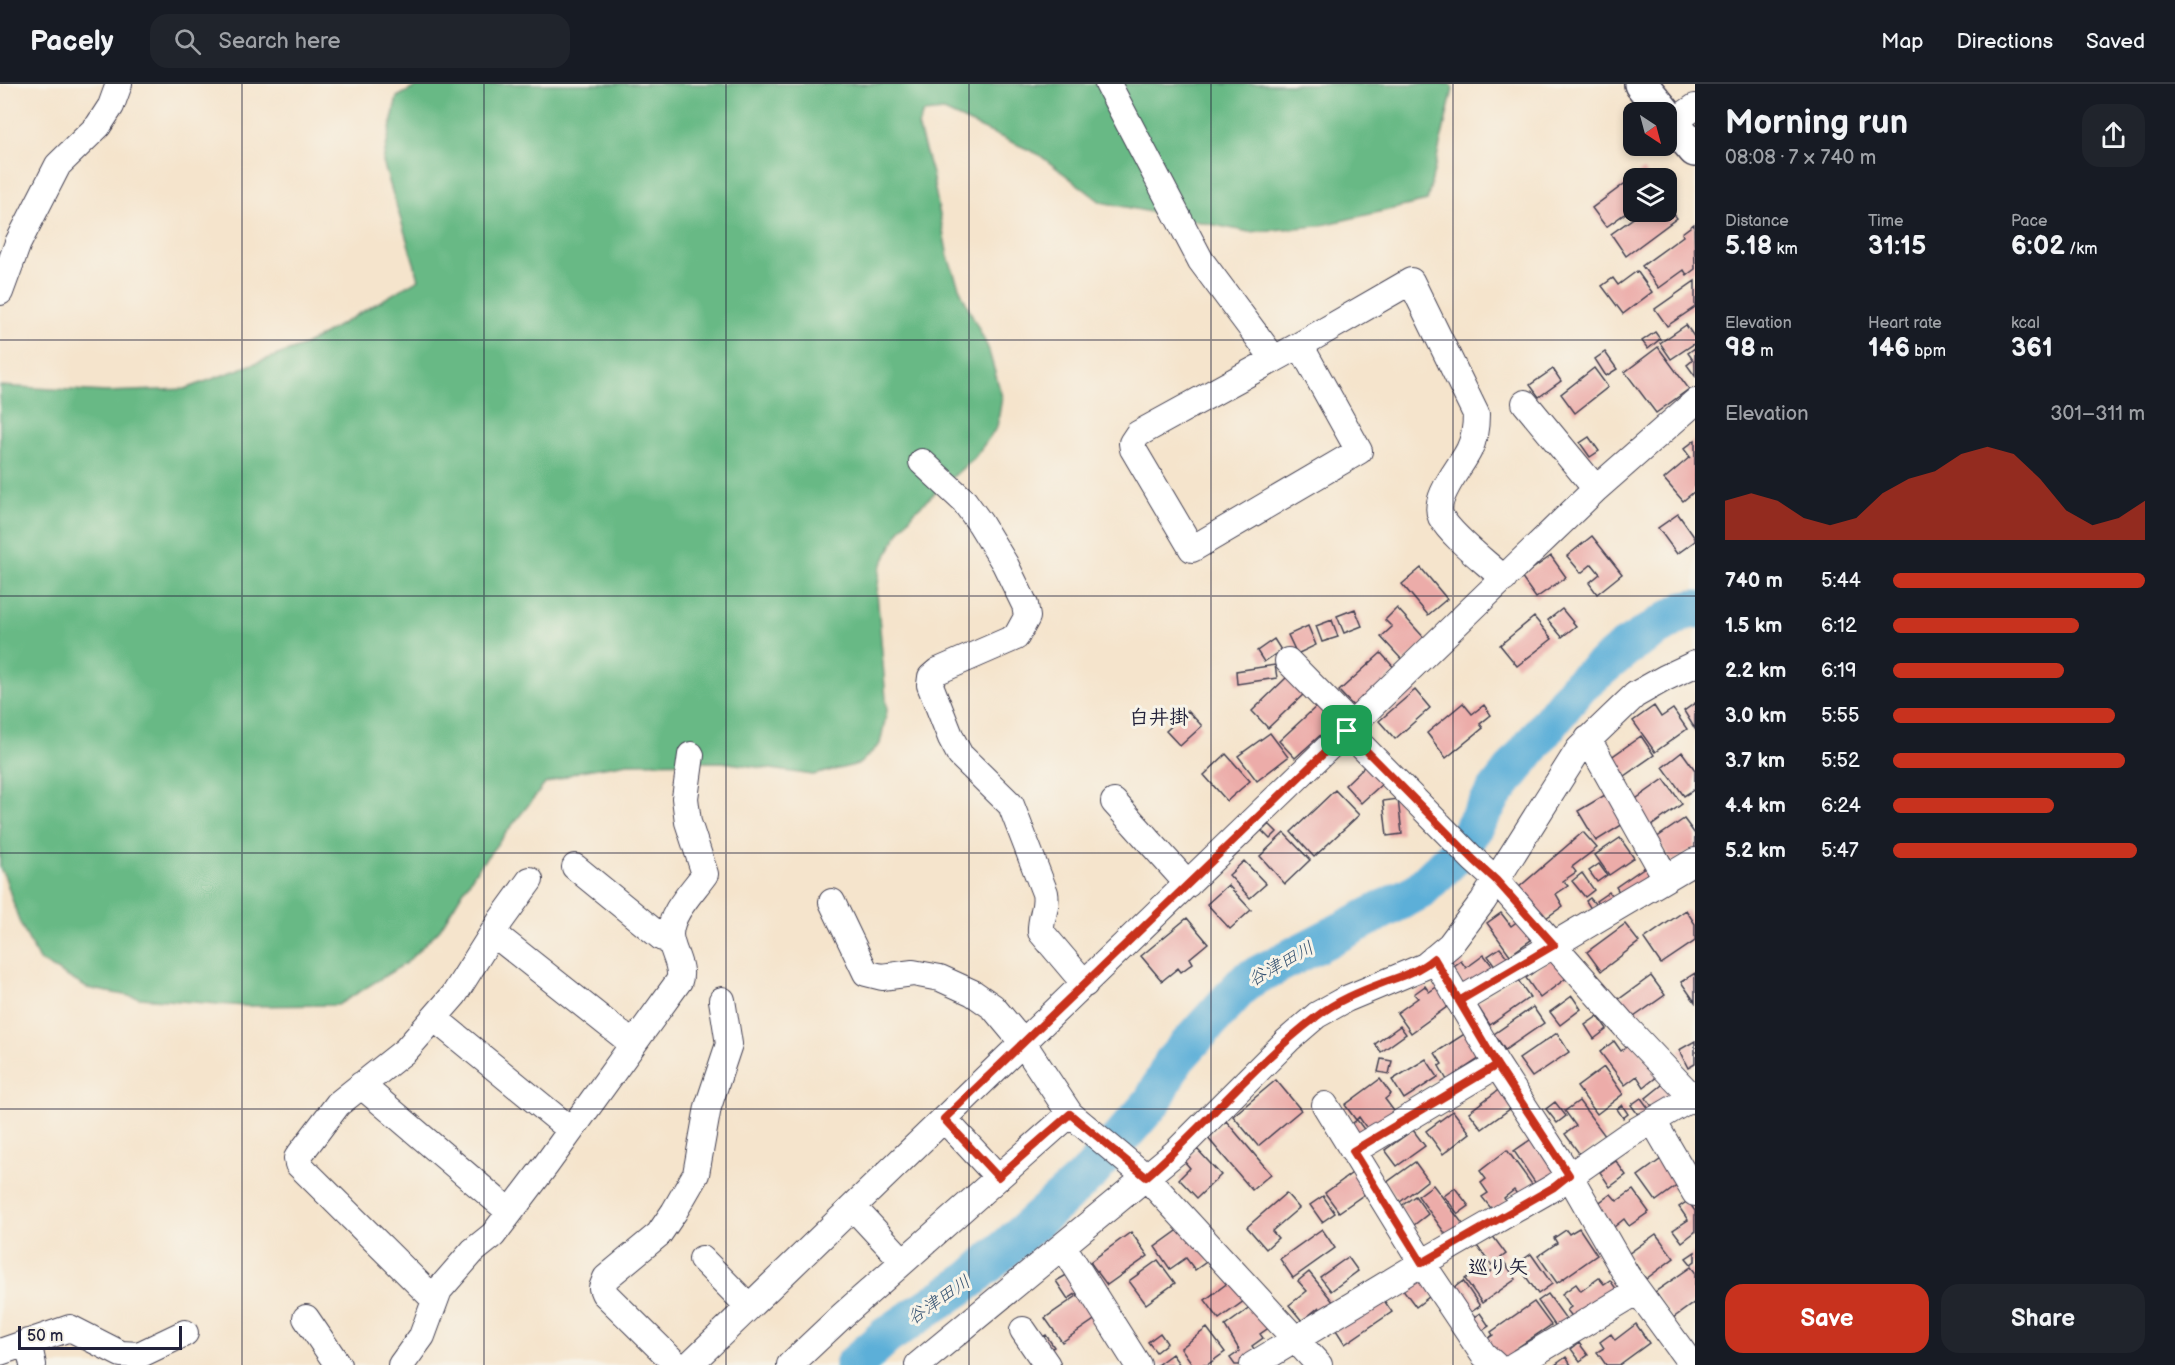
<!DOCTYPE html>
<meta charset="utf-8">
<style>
body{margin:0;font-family:"Balsamiq Sans","Klee One",sans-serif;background:#20242c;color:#f1f3f6;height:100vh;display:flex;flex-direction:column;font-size:22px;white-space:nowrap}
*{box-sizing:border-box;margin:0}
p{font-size:20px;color:#9ea1a6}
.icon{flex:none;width:33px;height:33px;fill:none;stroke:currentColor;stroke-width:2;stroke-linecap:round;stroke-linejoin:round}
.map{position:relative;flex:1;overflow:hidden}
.details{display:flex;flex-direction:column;background:#171b24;width:480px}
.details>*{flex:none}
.needle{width:39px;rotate:144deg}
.controls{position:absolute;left:1623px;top:18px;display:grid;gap:12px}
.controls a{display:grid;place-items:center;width:54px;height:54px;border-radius:12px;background:#171b24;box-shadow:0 3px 9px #0003;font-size:30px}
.scale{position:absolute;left:18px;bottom:15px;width:164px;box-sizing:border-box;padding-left:6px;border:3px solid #22223b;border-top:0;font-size:16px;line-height:21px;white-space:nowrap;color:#22223b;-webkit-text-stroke:4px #f7f3e8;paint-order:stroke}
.pin{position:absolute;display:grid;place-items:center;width:51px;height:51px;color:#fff;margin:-26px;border-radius:12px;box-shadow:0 3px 9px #0006}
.round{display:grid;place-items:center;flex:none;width:63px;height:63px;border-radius:18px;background:#20242c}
.headline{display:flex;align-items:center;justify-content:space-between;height:102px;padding:0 30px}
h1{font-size:33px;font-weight:700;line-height:45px}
.metrics{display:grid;grid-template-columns:repeat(3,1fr);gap:9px;height:102px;padding:6px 30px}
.metrics div{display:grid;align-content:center}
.metrics b{font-size:26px;font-weight:700}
.metrics small{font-size:16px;font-weight:400}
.metrics p{font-size:16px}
.chart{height:168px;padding:12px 30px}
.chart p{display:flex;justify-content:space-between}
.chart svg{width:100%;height:108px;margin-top:6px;fill:#c8321e;opacity:.7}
.button{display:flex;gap:12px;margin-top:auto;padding:12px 30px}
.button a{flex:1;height:69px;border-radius:18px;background:#c8321e;color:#fff;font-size:24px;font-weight:700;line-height:69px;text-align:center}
.button a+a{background:#20242c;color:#f1f3f6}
ul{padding:0 30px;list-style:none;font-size:20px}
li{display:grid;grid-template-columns:96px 72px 1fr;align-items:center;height:45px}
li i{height:15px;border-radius:8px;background:#c8321e}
header{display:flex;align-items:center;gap:36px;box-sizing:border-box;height:84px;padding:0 30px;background:#171b24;border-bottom:2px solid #363941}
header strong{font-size:28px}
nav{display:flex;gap:33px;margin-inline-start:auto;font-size:21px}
.search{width:420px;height:54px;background:#20242c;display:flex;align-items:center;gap:15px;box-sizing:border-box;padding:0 21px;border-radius:18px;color:#9ea1a6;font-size:22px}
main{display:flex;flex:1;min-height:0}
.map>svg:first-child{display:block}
.forest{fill:#68b985;stroke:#456e60;stroke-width:1.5}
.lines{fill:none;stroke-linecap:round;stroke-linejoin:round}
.river{stroke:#5cafd8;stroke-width:39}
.building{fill:#ecaca9}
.street-casing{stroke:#423f51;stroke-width:28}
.secondary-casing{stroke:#423f51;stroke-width:36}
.street{stroke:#fff;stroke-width:26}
.secondary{stroke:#fff;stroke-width:33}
.route-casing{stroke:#fff;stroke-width:12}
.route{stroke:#c8321e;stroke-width:8}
.grid{fill:none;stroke:#22223b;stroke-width:1.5;stroke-opacity:0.55}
.labels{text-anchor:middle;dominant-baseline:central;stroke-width:6;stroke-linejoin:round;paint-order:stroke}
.water-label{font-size:18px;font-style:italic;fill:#365372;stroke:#f7f3e8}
.quarter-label{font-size:20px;font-weight:bold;fill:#22223b;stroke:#f7f3e8}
</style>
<header>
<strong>Pacely</strong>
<div class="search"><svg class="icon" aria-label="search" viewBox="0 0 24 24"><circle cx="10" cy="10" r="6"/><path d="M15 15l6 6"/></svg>Search here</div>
<nav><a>Map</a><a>Directions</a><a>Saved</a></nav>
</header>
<main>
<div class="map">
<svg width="1695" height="1281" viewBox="0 0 1695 1281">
<rect width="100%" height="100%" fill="#f7f3e8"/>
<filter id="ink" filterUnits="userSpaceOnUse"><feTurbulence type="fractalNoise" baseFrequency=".0167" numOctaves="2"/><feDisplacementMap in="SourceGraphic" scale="12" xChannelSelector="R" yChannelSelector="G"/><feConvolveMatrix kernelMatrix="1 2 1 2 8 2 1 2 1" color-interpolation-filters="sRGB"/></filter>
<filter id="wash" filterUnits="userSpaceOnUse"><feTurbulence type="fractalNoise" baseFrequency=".008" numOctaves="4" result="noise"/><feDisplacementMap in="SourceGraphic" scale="24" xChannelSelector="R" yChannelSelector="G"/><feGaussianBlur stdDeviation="1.35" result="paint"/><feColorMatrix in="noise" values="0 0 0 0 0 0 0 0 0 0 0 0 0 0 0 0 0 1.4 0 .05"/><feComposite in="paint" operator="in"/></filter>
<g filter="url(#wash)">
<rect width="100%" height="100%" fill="#f5e4cc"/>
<path class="forest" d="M421 0H1451L1453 5 1427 117 1318 142 1249 148 1101 118 1038 70 944 27 923 29 918 42 932 90 948 173 961 208 988 264 1002 313 997 343 975 373 915 427 899 448 880 484 877 509 887 627 880 660 859 680 813 691 722 678 628 679 580 687 545 700 475 788 440 845 406 879 338 921 245 922 140 914 87 904 39 876 19 837 5 793 0 784V302L106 308 185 305 305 261 419 195 383 78 397 13Z"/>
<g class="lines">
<path class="river" d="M854 1281 886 1252 970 1196 1091 1088 1153 1017 1173 978 1246 897 1419 807 1456 771 1494 710 1577 604 1625 564 1684 527 1695 525"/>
</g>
<g id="blocks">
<path class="building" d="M1643 86 1649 94H1634V123L1606 143 1592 124Z
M1666 120 1677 134 1626 172 1611 150 1642 128H1666Z
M1694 140 1695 185 1687 191 1684 186 1659 204 1642 182 1683 152 1682 149Z
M1637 187 1652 208 1623 230 1602 202 1613 194 1618 201Z
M1695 197V223L1667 242 1655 225Z
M1686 241 1695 254V259L1671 275 1660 259Z
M1655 248 1660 255 1648 265 1642 257Z
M1658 263 1689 305 1656 329 1625 288Z
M1695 264V292L1687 281 1693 276 1688 269Z
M1605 268 1617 285 1606 292 1595 275Z
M1594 284 1608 303 1575 329 1561 310Z
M1553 285 1561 297 1539 313 1530 301Z
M1589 353 1599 367 1590 373 1580 359Z
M1695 356V407L1683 417 1664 395 1690 373 1684 365Z
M1678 430 1695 454V457L1677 470 1658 444Z
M1592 452 1622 490 1597 510 1589 499 1600 490 1592 480 1581 489 1567 472Z
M1551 472 1566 493 1536 514 1521 493Z
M1421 484 1447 515 1428 531 1402 500Z
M1397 524 1427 557 1404 578 1381 553 1392 543 1385 536Z
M1355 525 1362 542 1344 549 1337 532Z
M1562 525 1576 542 1562 553 1548 536Z
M1534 533 1552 555 1517 582 1500 561Z
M1332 536 1338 553 1322 558 1316 542Z
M1308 542 1316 561 1297 570 1288 551Z
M1274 555 1281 566 1264 578 1257 567Z
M1381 569 1397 587 1356 625 1339 607Z
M1275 581 1277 594 1237 600 1236 587Z
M1288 592 1305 609 1268 644 1252 627Z
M1415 606 1430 624 1395 655 1379 637Z
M1463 619 1472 630 1484 621 1491 631 1480 640 1483 644 1446 674 1427 649Z
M1695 619V645L1684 627Z
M1319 620 1335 638 1295 674 1279 657Z
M1654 622 1661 633 1673 625 1687 645 1655 668 1633 637Z
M1188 627 1202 642 1180 662 1166 647Z
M1270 649 1288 673 1257 697 1238 672Z
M1641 652 1654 671 1624 692 1610 674Z
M1682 668 1695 686V705L1684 712 1663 683Z
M1226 670 1250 697 1227 717 1204 691Z
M1367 680 1383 699 1361 719 1345 701Z
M1664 695 1682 720 1651 742 1633 717Z
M1335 706 1359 731 1314 773 1291 748Z
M1610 708 1628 737 1596 757 1578 727Z
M1398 715 1402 750 1387 752 1383 717Z
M1684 735 1695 750V763L1673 778 1656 754Z
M1269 740 1277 748 1270 755 1262 747Z
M1583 748 1597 764 1572 783 1576 788 1563 797 1568 802 1556 810 1563 822 1543 836 1518 804Z
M1284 749 1310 776 1285 800 1260 772Z
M1620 754 1634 774 1609 791 1595 771Z
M1244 777 1266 800 1250 814 1229 791Z
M1599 780 1607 791 1597 798 1589 787Z
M1645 783 1653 793 1623 814 1616 803Z
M1582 789 1594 806 1585 813 1572 797Z
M1228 801 1251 826 1230 845 1207 820Z
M1609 808 1615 817 1602 826 1596 817Z
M1590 814 1596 821 1591 825 1586 817Z
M1686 826 1695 840V857L1661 880 1644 855Z
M1501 829 1511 842 1522 834 1535 853 1510 871 1487 839Z
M1187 834 1208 859 1190 874 1193 879 1181 888 1178 884 1162 897 1141 872Z
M1625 840 1639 858 1601 887 1587 868Z
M1500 864 1510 877 1498 886 1488 872Z
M1484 871 1494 884 1465 904 1451 884 1461 877 1466 884Z
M1555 872 1569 892 1540 914 1526 894Z
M1695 889V918L1681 898Z
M1515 892 1530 913 1490 941 1476 920Z
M1651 892 1665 911 1631 935 1618 916Z
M1425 902 1429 908 1438 902 1451 920 1411 949 1397 929 1418 914 1414 910Z
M1572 912 1581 925 1560 941 1550 928Z
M1533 923 1544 939 1505 966 1494 950Z
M1598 932 1607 945 1594 955 1585 941Z
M1400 942 1406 950 1381 968 1375 960Z
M1469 947 1485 971 1447 996 1439 982 1442 980 1435 969Z
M1557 949 1569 968 1532 993 1519 975Z
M1614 957 1621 967 1633 958 1658 992 1644 1003 1637 992 1625 1001 1600 968Z
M1695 957V980L1688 984 1679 966Z
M1381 975 1392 977 1389 990 1378 988Z
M1426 975 1438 993 1404 1015 1392 996Z
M1604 983 1623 1010 1597 1030 1577 1003Z
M1380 995 1391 1010 1385 1015 1394 1027 1368 1046 1359 1033 1356 1036 1345 1021Z
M1276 996 1301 1026 1258 1062 1233 1032Z
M1667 997 1678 1012 1656 1028 1646 1014Z
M1501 1004 1514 1022 1482 1045 1469 1028Z
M1641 1014 1652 1029 1642 1036 1631 1021Z
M1579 1017 1606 1053 1581 1072 1565 1050 1576 1042 1565 1027Z
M1555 1018 1566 1032 1557 1039 1546 1025Z
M1622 1021 1628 1030 1623 1034 1617 1025Z
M1453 1027 1470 1049 1443 1070 1426 1047Z
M1357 1036 1366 1048 1359 1053 1350 1041Z
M1226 1037 1271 1090 1252 1106 1207 1053Z
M1413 1046 1425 1062 1397 1082 1385 1066Z
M1533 1054 1557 1089 1538 1103 1514 1067Z
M1197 1065 1221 1091 1197 1114 1179 1095 1190 1084 1184 1077Z
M1507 1066 1534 1103 1520 1114 1514 1106 1504 1114 1507 1119 1494 1128 1482 1113 1488 1109 1481 1099 1486 1095 1480 1087Z
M1664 1073 1682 1098 1656 1117 1638 1092Z
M1616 1077 1626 1091 1610 1103 1600 1088Z
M1415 1078 1428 1096 1400 1118 1386 1099Z
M1355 1087 1369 1107 1339 1128 1325 1109Z
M1433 1101 1463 1140 1447 1152 1418 1112Z
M1455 1104 1469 1122 1458 1130 1444 1112Z
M1633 1106 1649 1128 1629 1142 1624 1135 1614 1143 1597 1120 1611 1110 1617 1117Z
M1286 1109 1299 1124 1272 1147 1278 1154 1266 1165 1247 1143Z
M1323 1112 1335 1129 1322 1138 1310 1121Z
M1415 1112 1428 1130 1414 1141 1400 1123Z
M1688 1117 1695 1127V1148L1682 1158 1673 1146 1688 1136 1679 1123Z
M1184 1142 1209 1176 1195 1186 1186 1174 1170 1185 1155 1163Z
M1579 1144 1597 1171 1557 1199 1538 1172 1557 1159 1554 1154 1566 1146 1569 1150Z
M1322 1145 1335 1164 1293 1194 1280 1175Z
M1131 1148 1148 1172 1107 1201 1090 1178Z
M1656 1150 1674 1174 1646 1195 1628 1170Z
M1492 1151 1506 1170 1491 1181 1477 1162Z
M1695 1168V1177L1691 1180 1686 1174Z
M1531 1170 1552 1200 1538 1210 1517 1180Z
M1348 1173 1358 1187 1331 1207 1320 1193Z
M1158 1176 1175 1199 1146 1220 1129 1197Z
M1504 1178 1516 1195 1482 1219 1465 1195 1485 1181 1490 1188Z
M1691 1183 1695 1188V1218L1673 1234 1655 1208Z
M1309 1188 1334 1219 1323 1228 1319 1223 1302 1237 1289 1221 1307 1207 1298 1197Z
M1070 1189 1082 1206 1068 1215 1056 1197Z
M1420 1190 1434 1209 1416 1223 1402 1204Z
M1599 1194 1604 1200 1610 1196 1619 1209 1577 1239 1567 1226 1571 1223 1562 1210 1576 1200 1581 1207Z
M1233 1195 1248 1214 1219 1235 1205 1216Z
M1463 1197 1480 1222 1468 1230 1451 1206Z
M1080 1210 1097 1234 1062 1258 1045 1234Z
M1548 1210 1569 1239 1559 1247 1538 1217Z
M1383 1215 1392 1228 1345 1260 1336 1246Z
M1534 1218 1551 1241 1514 1266 1517 1270 1506 1278 1484 1257 1493 1251 1491 1248Z
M1254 1221 1270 1243 1260 1250 1263 1254 1252 1262 1256 1268 1239 1281H1235L1230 1274 1240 1267 1225 1242Z
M1480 1229 1489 1242 1480 1248 1471 1235Z
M1636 1240 1649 1259 1619 1281H1606L1597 1268 1604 1264 1600 1258 1611 1250 1615 1256Z
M1207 1244 1225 1268 1207 1281H1193L1181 1264Z
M1160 1249 1167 1259 1156 1268 1148 1258Z
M1046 1251 1054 1263 1049 1266 1041 1254Z
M1579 1259 1588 1271 1580 1277 1571 1265Z
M1172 1270 1180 1281H1157Z
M1566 1273 1571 1281H1555Z"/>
</g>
</g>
<g filter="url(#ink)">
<use href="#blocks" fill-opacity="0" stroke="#423f51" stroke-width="1.5"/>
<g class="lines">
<defs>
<path id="street" d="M1108 0 1201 177 1274 275
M1672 39 1695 23
M0 208 18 159 58 81 98 42 111 22 119 0
M1300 261 1359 367 1192 465 1133 365 1132 359 1138 350 1300 261 1411 197 1476 330C1476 343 1475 354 1469 366 1461 383 1432 414 1441 433 1451 452 1487 479 1504 495
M1525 319 1596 405
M922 378 964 417 980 439 1005 480 1025 521 1027 533 1016 553 938 587 931 593 930 601 951 654 960 671 1011 721 1045 809C1048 824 1040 833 1041 848L1085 900
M1288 577 1352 642
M1347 647 1474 776 1496 796 1625 942 1692 1013
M1588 655 1666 794
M1114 718 1188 800
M575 783 662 854 670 852
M832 818 866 889 882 893 913 889 940 894 973 909 993 923 1023 959 1070 1030 1146 1093 1319 1281
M493 849 633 960
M1434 874 1497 981 1569 1091 1627 1192 1692 1281
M1459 917 1695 777
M434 934 571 1046
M361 1001 510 1128
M1325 1021 1422 1179 1483 1270 1495 1281
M944 1035 998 1093
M1653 1037 1695 1109
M1353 1067 1497 981
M853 1123 903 1177
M1063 1162 1138 1281
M702 1175 749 1223
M435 1216 298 1080 297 1074 338 1020 406 966 434 934 454 911 501 836 530 796
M306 1234 338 1281
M1023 1246 1047 1281
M28 1258 33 1281
M0 1268 70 1244 121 1270 139 1271 185 1249
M401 1281 422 1252 439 1206 473 1167 493 1151 546 1081 679 897C684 882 671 867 670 851 670 829 693 807 705 790L688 738 685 714 691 671
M677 1281 604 1209 602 1204 606 1194 659 1150 674 1128 696 1090 708 1023 729 960 722 916
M689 1281 1596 405 1695 318
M790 1281 843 1231 1070 1030
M918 1281 1175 1069 1288 956 1317 931 1346 915 1425 882 1450 861 1483 817 1579 665 1635 611 1665 594 1695 580
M1253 1281 1422 1179 1554 1103 1627 1052 1695 1012
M1515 1281 1638 1207"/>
<path id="secondary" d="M1641 0 1664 28
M1666 32 1695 66"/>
</defs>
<use href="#street" class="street-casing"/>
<use href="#secondary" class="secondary-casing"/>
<use href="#street" class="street"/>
<use href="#secondary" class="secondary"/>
</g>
</g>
<g class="lines" filter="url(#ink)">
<defs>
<path id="route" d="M1347 647 944 1035 998 1093 1070 1030 1146 1093C1205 1042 1254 980 1316 933 1336 917 1361 907 1385 898 1403 892 1419 887 1434 874L1497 981 1569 1091 1554 1103 1422 1179 1353 1067 1497 981 1459 917 1554 861 1496 796 1474 776 1347 647"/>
</defs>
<use href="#route" class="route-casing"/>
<use href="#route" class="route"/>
</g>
<path class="grid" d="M242 0V1281M484 0V1281M726 0V1281M969 0V1281M1211 0V1281M1453 0V1281M0 256H1695M0 512H1695M0 769H1695M0 1025H1695"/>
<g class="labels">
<g class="water-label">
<text transform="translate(1281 880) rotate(-29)">谷津田川</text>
<text transform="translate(939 1216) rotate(-34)">谷津田川</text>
</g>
<g class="quarter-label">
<text x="1159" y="634">白井掛</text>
<text x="1498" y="1184">巡り矢</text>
</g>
</g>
</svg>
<div class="controls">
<a><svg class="needle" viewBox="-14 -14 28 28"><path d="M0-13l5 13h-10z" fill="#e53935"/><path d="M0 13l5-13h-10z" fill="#9ea1a6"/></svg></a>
<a><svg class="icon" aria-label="layers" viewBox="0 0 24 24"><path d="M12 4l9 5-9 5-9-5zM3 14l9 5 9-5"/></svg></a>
</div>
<div class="scale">50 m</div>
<div class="pin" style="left:1347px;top:647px;background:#1e9e55"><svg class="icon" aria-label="arrive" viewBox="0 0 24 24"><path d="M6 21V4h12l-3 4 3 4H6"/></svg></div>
</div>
<section class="details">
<div class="headline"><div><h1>Morning run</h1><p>08:08 · 7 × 740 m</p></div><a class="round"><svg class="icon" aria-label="share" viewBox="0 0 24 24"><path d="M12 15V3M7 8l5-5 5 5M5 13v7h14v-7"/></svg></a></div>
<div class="metrics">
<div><p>Distance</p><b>5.18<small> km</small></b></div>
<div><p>Time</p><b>31:15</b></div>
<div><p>Pace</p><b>6:02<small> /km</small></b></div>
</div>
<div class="metrics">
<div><p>Elevation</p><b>98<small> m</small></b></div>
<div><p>Heart rate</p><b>146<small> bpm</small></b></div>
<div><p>kcal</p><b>361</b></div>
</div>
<div class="chart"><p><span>Elevation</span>301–311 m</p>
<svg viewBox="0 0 160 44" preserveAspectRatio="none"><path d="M0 44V28L10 25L20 28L30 35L40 38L50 35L60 25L70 19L80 16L90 9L100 6L110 9L120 19L130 32L140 38L150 35L160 28V44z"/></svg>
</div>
<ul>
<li><b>740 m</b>5:44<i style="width:100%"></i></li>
<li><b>1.5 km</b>6:12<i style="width:74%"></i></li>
<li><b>2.2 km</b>6:19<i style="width:68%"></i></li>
<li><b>3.0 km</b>5:55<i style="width:88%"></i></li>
<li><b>3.7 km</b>5:52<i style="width:92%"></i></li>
<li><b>4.4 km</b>6:24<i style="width:64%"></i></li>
<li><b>5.2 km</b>5:47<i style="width:97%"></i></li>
</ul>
<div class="button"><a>Save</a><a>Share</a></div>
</section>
</main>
